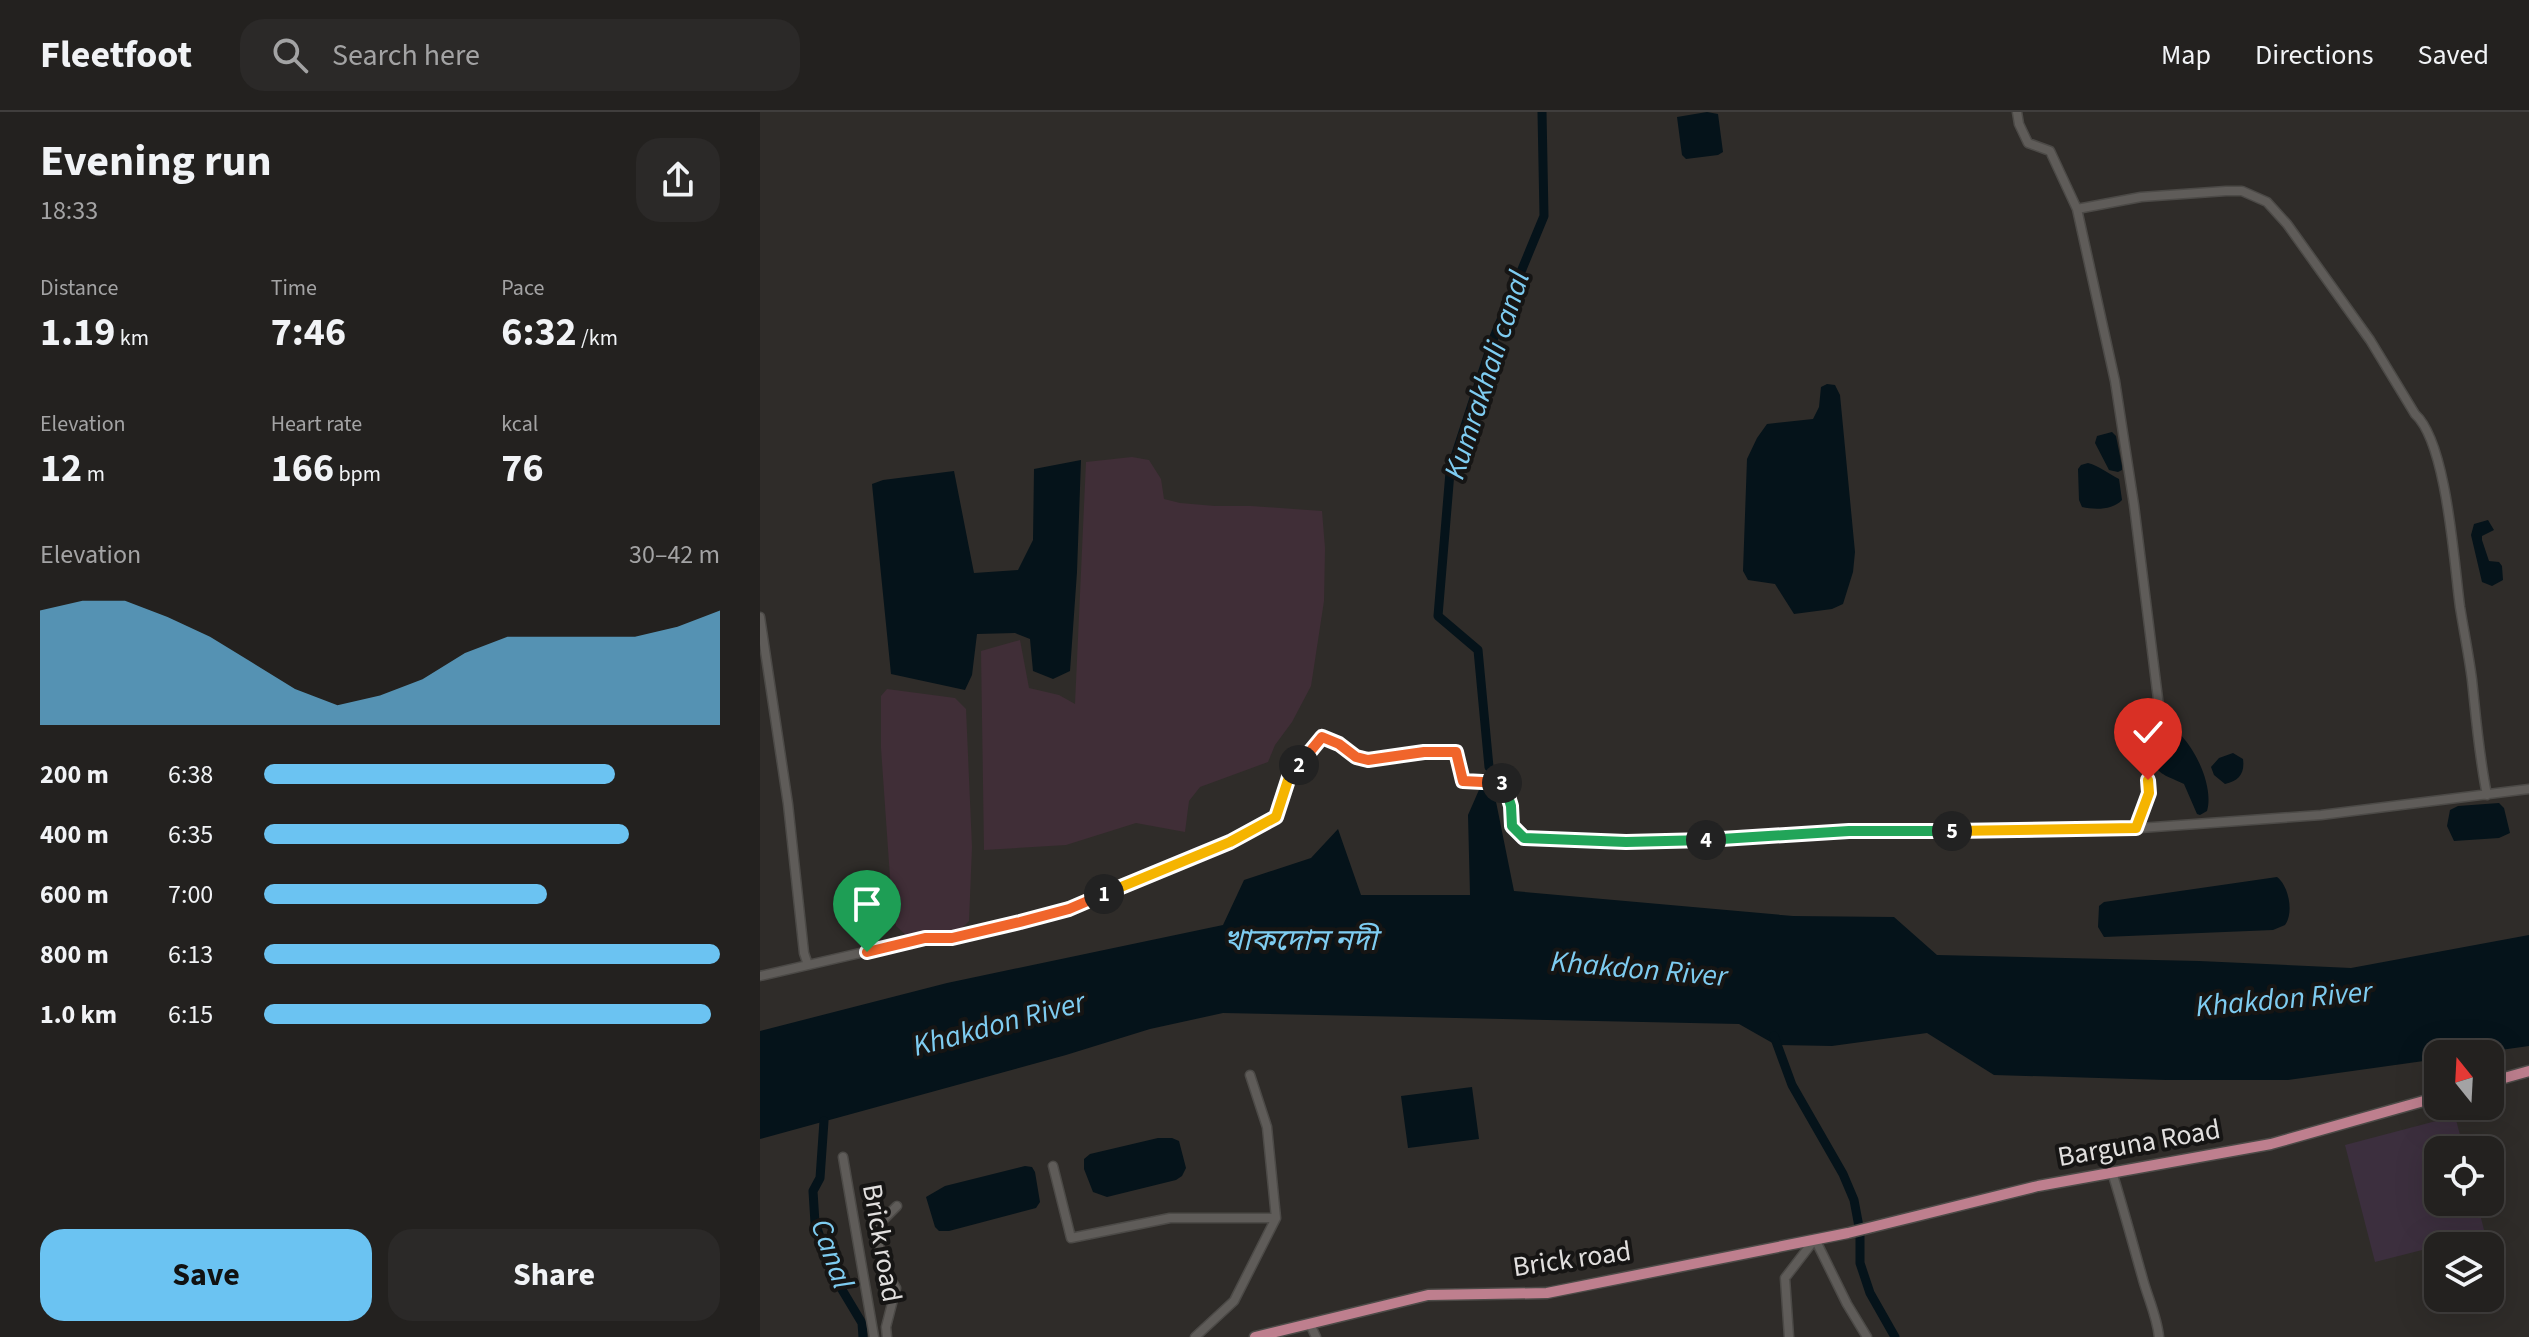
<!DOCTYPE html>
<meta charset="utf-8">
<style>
body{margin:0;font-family:"Source Sans 3","Noto Sans Bengali",sans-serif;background:#2b2928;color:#f1f3f6;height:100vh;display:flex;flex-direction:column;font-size:30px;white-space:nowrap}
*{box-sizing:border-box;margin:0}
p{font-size:26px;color:#a3a3a4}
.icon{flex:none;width:44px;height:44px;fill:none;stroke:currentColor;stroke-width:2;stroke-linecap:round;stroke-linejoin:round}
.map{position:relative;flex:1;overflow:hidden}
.side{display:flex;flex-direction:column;background:#23211f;width:760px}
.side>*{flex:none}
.needle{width:52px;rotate:342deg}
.controls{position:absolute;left:1664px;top:928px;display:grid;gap:16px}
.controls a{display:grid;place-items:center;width:80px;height:80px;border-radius:16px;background:#23211f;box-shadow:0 8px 32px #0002,0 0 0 2px #403e3d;font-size:40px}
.pin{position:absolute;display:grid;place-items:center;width:68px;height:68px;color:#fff;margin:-82px -34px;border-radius:50% 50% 50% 0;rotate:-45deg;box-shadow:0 0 8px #0007}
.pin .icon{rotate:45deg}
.km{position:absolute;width:40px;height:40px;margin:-20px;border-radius:50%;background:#222;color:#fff;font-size:22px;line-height:40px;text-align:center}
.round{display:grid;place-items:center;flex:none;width:84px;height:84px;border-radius:24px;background:#2b2928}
.headline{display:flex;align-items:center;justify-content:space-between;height:136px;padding:0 40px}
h1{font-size:44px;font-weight:700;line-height:60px}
.figures{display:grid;grid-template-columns:repeat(3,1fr);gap:12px;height:136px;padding:8px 40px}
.figures div{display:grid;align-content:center}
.figures b{font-size:40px;font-weight:700}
.figures small{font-size:22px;font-weight:400}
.figures p{font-size:22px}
.chart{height:224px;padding:16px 40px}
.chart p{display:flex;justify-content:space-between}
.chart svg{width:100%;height:144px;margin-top:8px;fill:#6bc3f2;opacity:.7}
.primary-button{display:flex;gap:16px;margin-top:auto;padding:16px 40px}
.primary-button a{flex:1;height:92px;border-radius:24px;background:#6bc3f2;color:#111;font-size:32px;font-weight:700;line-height:92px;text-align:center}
.primary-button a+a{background:#2b2928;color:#f1f3f6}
ul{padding:0 40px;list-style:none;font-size:26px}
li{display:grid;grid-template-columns:128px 96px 1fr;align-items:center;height:60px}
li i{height:20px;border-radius:10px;background:#6bc3f2}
header{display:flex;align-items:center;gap:48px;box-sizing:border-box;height:112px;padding:0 40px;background:#23211f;border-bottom:2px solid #403e3d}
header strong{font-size:38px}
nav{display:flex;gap:44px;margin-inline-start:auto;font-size:28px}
.search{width:560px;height:72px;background:#2b2928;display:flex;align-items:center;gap:20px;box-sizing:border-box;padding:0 28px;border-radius:24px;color:#a3a3a4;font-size:30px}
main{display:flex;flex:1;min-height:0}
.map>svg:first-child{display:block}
.industrial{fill:#402e37}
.education{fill:#3c2f3e}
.water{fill:#05131a}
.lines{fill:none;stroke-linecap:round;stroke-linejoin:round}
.canal{stroke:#05131a;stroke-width:9}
.minor-casing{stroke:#4c4a47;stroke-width:11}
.major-casing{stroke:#4c4a47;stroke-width:13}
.minor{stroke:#5f5c59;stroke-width:8}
.major{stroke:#be7f8e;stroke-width:10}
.split-1-casing{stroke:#fff;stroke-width:16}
.split-2-casing{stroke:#fff;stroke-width:16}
.split-3-casing{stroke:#fff;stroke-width:16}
.split-4-casing{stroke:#fff;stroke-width:16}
.split-5-casing{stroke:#fff;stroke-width:16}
.split-6-casing{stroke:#fff;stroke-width:16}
.split-1{stroke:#f0652b;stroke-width:10}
.split-2{stroke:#f5b400;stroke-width:10}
.split-3{stroke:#f0652b;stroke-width:10}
.split-4{stroke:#22a559;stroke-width:10}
.split-5{stroke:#22a559;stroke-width:10}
.split-6{stroke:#f5b400;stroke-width:10}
.labels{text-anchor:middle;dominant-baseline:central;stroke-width:8;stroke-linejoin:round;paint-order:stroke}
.street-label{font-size:28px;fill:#e1dfde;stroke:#161514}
.water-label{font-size:30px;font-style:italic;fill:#7eccf1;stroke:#161514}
</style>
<header>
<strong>Fleetfoot</strong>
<div class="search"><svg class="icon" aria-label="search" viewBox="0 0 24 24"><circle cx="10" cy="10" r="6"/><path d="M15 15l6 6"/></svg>Search here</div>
<nav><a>Map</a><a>Directions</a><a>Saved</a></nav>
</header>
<main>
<section class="side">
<div class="headline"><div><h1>Evening run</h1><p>18:33</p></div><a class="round"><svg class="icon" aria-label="share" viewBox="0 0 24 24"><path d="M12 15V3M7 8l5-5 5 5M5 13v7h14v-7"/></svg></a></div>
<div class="figures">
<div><p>Distance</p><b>1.19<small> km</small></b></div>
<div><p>Time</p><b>7:46</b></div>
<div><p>Pace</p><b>6:32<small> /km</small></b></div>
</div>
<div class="figures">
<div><p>Elevation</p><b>12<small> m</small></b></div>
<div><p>Heart rate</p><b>166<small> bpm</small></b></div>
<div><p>kcal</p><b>76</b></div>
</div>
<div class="chart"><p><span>Elevation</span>30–42 m</p>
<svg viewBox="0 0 160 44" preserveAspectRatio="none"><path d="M0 44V9L10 6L20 6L30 11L40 17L50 25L60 33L70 38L80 35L90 30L100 22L110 17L120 17L130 17L140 17L150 14L160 9V44z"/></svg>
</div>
<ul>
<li><b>200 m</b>6:38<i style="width:77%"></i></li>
<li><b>400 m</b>6:35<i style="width:80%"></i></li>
<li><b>600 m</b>7:00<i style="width:62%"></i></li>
<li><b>800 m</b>6:13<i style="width:100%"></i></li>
<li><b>1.0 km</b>6:15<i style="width:98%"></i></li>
</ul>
<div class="primary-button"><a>Save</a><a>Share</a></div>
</section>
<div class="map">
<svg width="1769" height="1225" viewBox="0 0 1769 1225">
<rect width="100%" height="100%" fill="#2f2c29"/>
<path class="industrial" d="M372 345 389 348 401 367 404 387 420 391 455 394H491L562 399 565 436 564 489 551 574 532 610 515 633 508 650 440 675 429 689 425 720 376 711 306 733 224 738 221 539 260 528 269 576 299 583 315 592 326 350Z
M127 577 195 586 206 597 212 735 209 809 196 822 147 824 136 814 132 794 121 636V584Z"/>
<path class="education" d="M1695 1004 1704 1038H1678V1090H1717L1725 1122 1615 1150 1585 1033Z"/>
<path class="water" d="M947 0 958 2 963 40 958 43 926 47 922 43 917 5Z
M1067 272 1075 273 1080 283 1095 440 1093 460 1083 492 1072 497 1034 502 1015 472 988 468 983 459 987 347 997 326 1007 312 1053 307 1059 295 1061 275Z
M1352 320 1356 324 1362 354V358L1358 360 1349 358 1335 331 1337 324Z
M321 348 317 460 310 559 293 567 273 559 270 527 255 521 217 522 212 563 205 578 131 562 112 372 123 368 194 359 214 461 258 458 273 428 274 357Z
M1328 351C1339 354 1349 362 1359 367L1362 388C1353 398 1335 398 1322 395L1319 388 1318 357 1321 353Z
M1728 408 1734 418 1722 424V428L1729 449 1739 450 1742 454 1743 468 1732 474 1722 470 1711 423 1714 412Z
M1404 610C1430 622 1455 672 1447 699L1440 703 1437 702 1424 672C1401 661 1391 662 1394 632 1395 621 1395 616 1404 610Z
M1473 641 1483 647C1485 661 1479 669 1465 672L1454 663 1451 655 1459 646Z
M729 655 754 779 1033 804 1134 805 1177 843 1439 849 1591 856 1769 823V934L1712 942H1678V947L1528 968H1406L1234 963 1167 921 1072 934 1016 933 979 912 463 901 390 917 306 943 0 1027V919L187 871 463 813 484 768 551 746 578 717 601 783H710L708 703Z
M1739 691 1744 696 1750 721 1739 726 1694 729 1687 714 1690 698 1698 694Z
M1517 765C1529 774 1534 801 1525 813L1513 818 1344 825 1338 815 1339 794 1344 790Z
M712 975 719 1027 648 1036 641 984Z
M398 1026H412L419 1029 426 1056 422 1064 416 1068 347 1085 333 1080 324 1057V1047L330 1042Z
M265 1054 272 1055 275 1060 280 1090 276 1096 189 1119H179L175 1115 166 1085 185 1074Z"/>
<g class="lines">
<path class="canal" d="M729 655 718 538 678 504 690 360 734 225 784 104 782 0
M1014 924 1032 973 1083 1062 1094 1088 1100 1120V1151L1110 1181 1135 1225
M64 1009 60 1066 53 1079 55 1111 75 1166 102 1211 103 1225"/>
<defs>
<path id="minor" d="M1257 0 1259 12 1268 31 1290 39 1317 97 1355 269 1374 393 1400 603 1388 628 1389 681 1376 716
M1317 97 1381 85 1466 79H1482L1507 90 1527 112 1610 228 1655 302C1687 331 1694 451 1700 495 1704 520 1709 544 1712 568 1716 606 1719 644 1727 683
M0 505 28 692 44 841 48 853
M0 864 165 826C238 826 316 794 383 766 428 747 473 728 516 705L529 665 562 625 579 632 596 645 608 648 664 640H696L703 669 744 671 751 694 752 714 764 726 866 730 988 727 1089 719 1352 718 1561 703 1769 677
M83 1045 114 1225
M293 1054 311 1126 410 1106H516
M1352 1060C1363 1095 1372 1129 1382 1164 1387 1184 1397 1204 1399 1225
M550 1212 556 1225
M127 1225 126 1215 136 1176 124 1156 115 1116 137 1094
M435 1225 474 1189 516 1106 507 1015 490 963
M1029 1225 1025 1166 1055 1127 1087 1192 1107 1225"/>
<path id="major" d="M1730 970 1769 959
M495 1225 668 1183 787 1181 1088 1121 1278 1074 1511 1032 1678 985"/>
</defs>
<use href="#minor" class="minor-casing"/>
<use href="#major" class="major-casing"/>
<use href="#minor" class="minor"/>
<use href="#major" class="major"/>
</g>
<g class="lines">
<defs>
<path id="split-1" d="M107 840 165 826H192L260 810 309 797 344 782"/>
<path id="split-2" d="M344 782 470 730 516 705 529 665 539 653"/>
<path id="split-3" d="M539 653 562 625 579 632 596 645 608 648 664 640H696L703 669 742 671"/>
<path id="split-4" d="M742 671H744L751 694 752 714 764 726 866 730 946 728"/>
<path id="split-5" d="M946 728 1089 719H1192"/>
<path id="split-6" d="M1192 719 1376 716 1389 681 1388 668"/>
</defs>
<use href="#split-1" class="split-1-casing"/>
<use href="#split-2" class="split-2-casing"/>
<use href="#split-3" class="split-3-casing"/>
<use href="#split-4" class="split-4-casing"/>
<use href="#split-5" class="split-5-casing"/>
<use href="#split-6" class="split-6-casing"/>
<use href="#split-1" class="split-1"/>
<use href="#split-2" class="split-2"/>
<use href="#split-3" class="split-3"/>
<use href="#split-4" class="split-4"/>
<use href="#split-5" class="split-5"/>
<use href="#split-6" class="split-6"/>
</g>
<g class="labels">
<g class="street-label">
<text transform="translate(1379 1031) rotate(-10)">Barguna Road</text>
<text transform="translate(122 1131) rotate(80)">Brick road</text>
<text transform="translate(812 1147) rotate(-8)">Brick road</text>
</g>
<g class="water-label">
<text transform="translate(727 263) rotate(-72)">Kumrakhali canal</text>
<text x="540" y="828">খাকদোন নদী</text>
<text transform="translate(879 857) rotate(5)">Khakdon River</text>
<text transform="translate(1524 887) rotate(-5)">Khakdon River</text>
<text transform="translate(239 912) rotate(-15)">Khakdon River</text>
<text transform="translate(72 1142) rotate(70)">Canal</text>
</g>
</g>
</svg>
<div class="controls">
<a><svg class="needle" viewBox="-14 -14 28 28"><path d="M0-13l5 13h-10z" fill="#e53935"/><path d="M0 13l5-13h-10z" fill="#a3a3a4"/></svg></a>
<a><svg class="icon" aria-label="locate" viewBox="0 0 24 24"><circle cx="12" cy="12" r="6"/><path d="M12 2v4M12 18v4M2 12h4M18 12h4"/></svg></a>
<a><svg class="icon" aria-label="layers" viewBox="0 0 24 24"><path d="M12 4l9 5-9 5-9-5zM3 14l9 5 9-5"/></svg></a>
</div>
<div class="pin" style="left:107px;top:840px;background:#1e9e55"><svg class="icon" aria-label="arrive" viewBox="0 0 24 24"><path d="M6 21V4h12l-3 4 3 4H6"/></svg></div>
<div class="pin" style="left:1388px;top:668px;background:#d93025"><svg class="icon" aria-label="check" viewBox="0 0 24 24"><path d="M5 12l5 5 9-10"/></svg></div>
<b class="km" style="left:344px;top:782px">1</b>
<b class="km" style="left:539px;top:653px">2</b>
<b class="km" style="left:742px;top:671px">3</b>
<b class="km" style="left:946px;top:728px">4</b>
<b class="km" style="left:1192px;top:719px">5</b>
</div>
</main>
